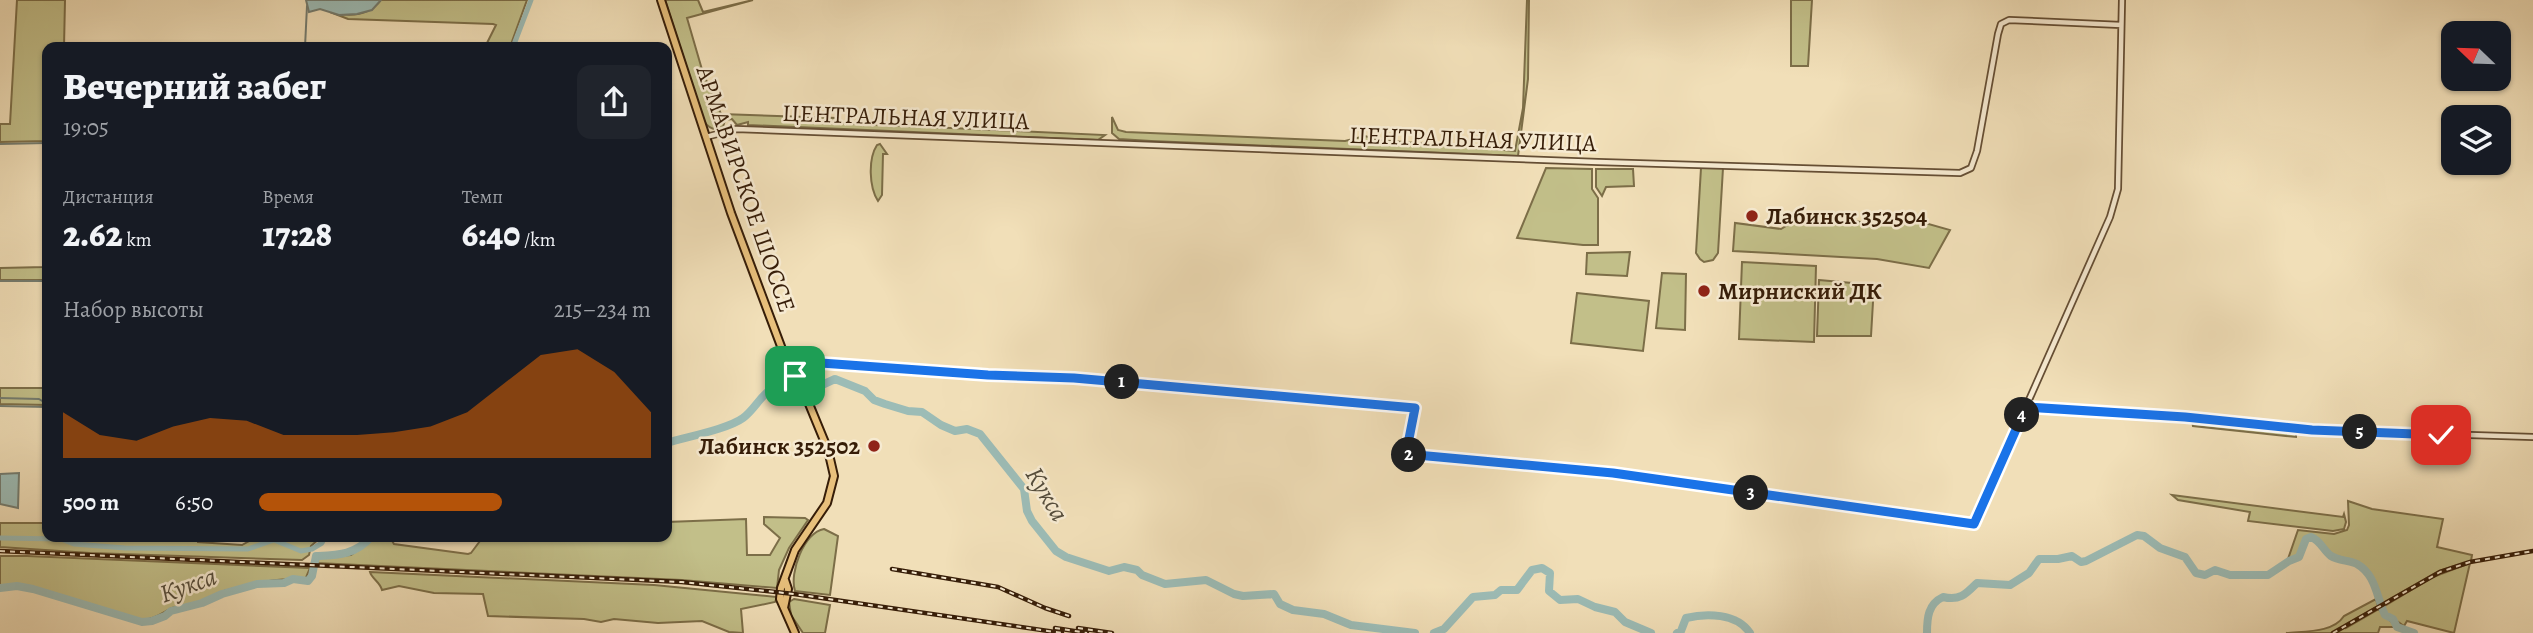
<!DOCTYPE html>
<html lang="ru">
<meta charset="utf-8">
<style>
body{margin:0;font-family:Alegreya,serif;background:#20242c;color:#f1f3f6;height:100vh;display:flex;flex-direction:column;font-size:26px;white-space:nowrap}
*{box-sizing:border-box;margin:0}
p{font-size:23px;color:#9ea1a6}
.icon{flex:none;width:38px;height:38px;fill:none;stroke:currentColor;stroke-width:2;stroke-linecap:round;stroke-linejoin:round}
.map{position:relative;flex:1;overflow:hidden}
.sheet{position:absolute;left:42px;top:42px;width:630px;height:500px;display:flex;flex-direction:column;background:#171b24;border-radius:14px;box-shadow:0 2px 5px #0004}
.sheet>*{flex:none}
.needle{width:46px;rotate:293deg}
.tools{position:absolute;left:2441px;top:21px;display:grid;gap:14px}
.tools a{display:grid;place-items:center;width:70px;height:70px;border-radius:14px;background:#171b24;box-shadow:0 2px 5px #0004;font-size:35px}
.pin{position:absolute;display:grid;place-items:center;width:60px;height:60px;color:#fff;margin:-30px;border-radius:14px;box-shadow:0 4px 10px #0006}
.km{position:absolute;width:35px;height:35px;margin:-18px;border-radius:50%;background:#222;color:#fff;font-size:19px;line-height:35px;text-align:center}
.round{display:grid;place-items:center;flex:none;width:74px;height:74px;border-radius:14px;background:#20242c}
.overview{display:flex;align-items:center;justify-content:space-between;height:119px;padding:0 21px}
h1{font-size:38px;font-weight:800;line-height:52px}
.metrics{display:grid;grid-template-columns:repeat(3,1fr);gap:10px;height:119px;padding:7px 21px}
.metrics div{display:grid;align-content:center}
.metrics b{font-size:35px;font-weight:800}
.metrics small{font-size:19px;font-weight:400}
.metrics p{font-size:19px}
.chart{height:196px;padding:14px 21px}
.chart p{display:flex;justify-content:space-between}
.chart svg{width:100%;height:126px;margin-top:7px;fill:#b45309;opacity:.7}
ul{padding:0 21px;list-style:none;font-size:23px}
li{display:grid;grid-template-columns:112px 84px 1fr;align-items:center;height:52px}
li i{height:18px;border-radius:9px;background:#b45309}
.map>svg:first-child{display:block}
.green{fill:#c2bf89;stroke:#7c6e48;stroke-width:2}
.water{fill:#9cbcb6;stroke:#737c70;stroke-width:2}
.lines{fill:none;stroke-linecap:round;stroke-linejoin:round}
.stream{stroke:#737c70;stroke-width:2}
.canal{stroke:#9cbcb6;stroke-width:5}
.river{stroke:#9cbcb6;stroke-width:8}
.minor-casing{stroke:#654e34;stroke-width:8}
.major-casing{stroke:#361d08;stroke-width:10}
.minor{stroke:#f6ead1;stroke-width:4.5}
.major{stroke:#e8c07c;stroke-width:6}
.rail-casing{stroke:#361d08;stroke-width:4.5}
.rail{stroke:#f6ead1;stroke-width:2;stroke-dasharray:5;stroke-linecap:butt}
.route-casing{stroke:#fff;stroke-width:14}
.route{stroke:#1a73e8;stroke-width:9}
.poi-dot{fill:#8f2418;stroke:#f6ead1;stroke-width:2.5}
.labels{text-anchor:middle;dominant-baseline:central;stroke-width:5;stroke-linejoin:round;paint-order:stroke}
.street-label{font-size:24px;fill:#361d08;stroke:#f6ead1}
.poi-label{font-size:24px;font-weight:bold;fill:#361d08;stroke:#f6ead1;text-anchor:start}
.water-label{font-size:26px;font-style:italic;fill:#554d3c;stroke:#f6ead1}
</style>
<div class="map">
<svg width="2533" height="633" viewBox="0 0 2533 633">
<rect width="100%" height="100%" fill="#f1dfb8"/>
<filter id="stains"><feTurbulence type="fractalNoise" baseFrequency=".00286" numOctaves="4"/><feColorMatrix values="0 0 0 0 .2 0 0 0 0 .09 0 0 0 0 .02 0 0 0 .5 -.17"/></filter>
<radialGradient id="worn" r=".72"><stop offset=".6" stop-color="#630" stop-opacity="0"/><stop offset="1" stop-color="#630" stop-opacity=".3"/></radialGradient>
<path class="green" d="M17 0H65L64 47H47V141L0 142V124H10Z
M381 0H527L510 47H485L496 25 493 24 348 19 330 12C349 17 369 16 381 0Z
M665 0H698L703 12 753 0 687 18 703 73 721 114 837 118 838 123 1105 135 1098 140 748 125V122L737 125 732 119 725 120 723 127C715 131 709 129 704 121Z
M1527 0H1529L1528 79 1518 156 1151 141 1119 139 1112 133V117L1118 130 1126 132 1345 141 1365 136 1378 140 1515 151 1523 108Z
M1791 0H1812L1808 66H1791Z
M880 144 887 154H883L882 195 878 201C869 187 868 159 877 145Z
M1546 168 1592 169V189L1598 198V245H1583L1517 238Z
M1701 168H1723L1718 253 1713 260 1704 262 1700 259 1696 253Z
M1596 169H1633L1634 186 1606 187 1602 196 1596 187Z
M1826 216 1878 225 1918 221 1950 230 1929 268 1877 259 1733 251 1735 223 1781 229 1796 220Z
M1630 252 1627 276 1586 274 1587 253Z
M1742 262 1816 266 1814 342 1739 339Z
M47 265V280H0V268L45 267Z
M1662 273 1686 274 1685 330 1656 328Z
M1819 280 1874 285 1871 336H1817Z
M1577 293 1649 301 1643 351 1571 343Z
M47 375V416L46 405 0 404V388H46Z
M2192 421 2296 432V437L2193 426Z
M2172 495 2343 517 2344 514 2346 522 2344 529 2333 531 2248 521 2250 512 2178 500Z
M2348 501 2372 509 2443 519 2437 547 2472 555 2471 561 2439 571 2381 604C2375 586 2374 567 2353 561 2346 558 2339 558 2332 554 2324 548 2320 540 2311 536L2305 538 2298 557 2288 559 2298 530 2334 534 2347 530 2349 525Z
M764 517 805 518 808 520 789 548 779 570 777 588 682 580 316 563 319 557 351 555 374 537 391 539 394 544 468 554 471 553 483 537H667V522L746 519 747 555H770L780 538 764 524Z
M0 523H47V537H198V542L242 545 251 540V537H321L311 546 309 555 302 560 90 553 0 547Z
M824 529 838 536 830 595 795 591C789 573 804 532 824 529Z
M0 556H27L310 568 305 580C284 576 244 585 224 591 215 594 208 600 199 603 190 605 180 605 172 608 160 614 155 619 141 620L33 587 17 585 0 586Z
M2470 563 2454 633 2407 621 2404 626 2387 614 2383 607 2433 577Z
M370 572 654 585 777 597 775 602 741 609 743 633 729 632 702 621 658 623 614 619 601 622 584 619 488 616 483 594 434 593 399 586 382 590C380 582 372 579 370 572Z
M794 599 830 605 825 633H803L791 615 789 602Z
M2376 599 2378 606 2345 625 2346 628 2379 609C2384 618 2391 619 2396 627H2380L2378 633H2286C2305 631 2333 633 2344 616Z"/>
<path class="water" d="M306 0H381L372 10 357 14 339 15 320 9 309 12Z
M19 473 18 508 0 504V474Z"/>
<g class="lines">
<path class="stream" d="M305 47 307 6
M0 144 47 143
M0 281H47
M0 398 39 399 47 404
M0 406 47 407
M61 537V539"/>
<path class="canal" d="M513 47 531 0
M0 538 61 539 74 544 125 548 248 549 274 540 301 551 312 549 322 543 325 537"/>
<path class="river" d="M667 443C686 437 728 429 743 418 754 410 759 398 770 390L776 396 794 398 835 379 865 391 874 400 885 404 908 411 922 412 941 425 955 431 967 429 980 434 1024 489 1027 511 1032 521 1056 551 1066 557 1109 571 1124 567 1137 570 1142 575 1165 584 1206 580 1234 594 1243 596 1274 594 1280 604 1293 610 1324 614 1351 625 1415 633
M464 537H473
M0 588 17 586 33 589 142 622 152 621 165 616 171 611 202 603 222 594 257 584 284 583 293 579 308 581 312 576 316 556C338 555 355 555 371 537
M1434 633 1444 629 1473 597 1495 595 1501 590H1517L1532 570 1542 568 1550 573 1549 591 1560 600 1578 599 1595 607 1615 612 1625 622 1651 633
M1677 633 1681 631 1686 618C1706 613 1737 613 1750 633
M1927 633C1927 618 1928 604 1943 597 1960 601 1966 594 1977 583L2010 585 2029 573 2039 559H2058L2072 556 2081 562 2086 561 2137 535 2144 536 2160 548 2185 557 2196 573 2205 575 2215 570 2230 575H2268L2289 561 2299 557 2306 539 2311 537C2321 541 2323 550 2331 556 2339 561 2349 560 2357 564 2376 575 2376 596 2385 615L2393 619 2397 627 2414 633"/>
<defs>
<path id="minor" d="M706 137 736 129 1598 162 1960 173 1971 168 1977 151 1998 34 2001 24 2009 20 2121 25
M790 366 807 362 988 375 1074 378 1415 408 1406 454 1613 473 1974 524 2110 217 2118 189 2122 0
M2026 407 2185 417 2312 430 2533 437"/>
<path id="major" d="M661 0 731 213 782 349 807 399 828 450 834 476 827 503 795 550 781 588 780 599 795 633
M784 608 788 589 785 580"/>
</defs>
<use href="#minor" class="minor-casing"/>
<use href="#major" class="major-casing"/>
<use href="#minor" class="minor"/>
<use href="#major" class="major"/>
<defs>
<path id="rail" d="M0 551 682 582 794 594 1062 633
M892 569 998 587 1045 608 1069 616
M1055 628 1087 633
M1078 628 1112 633
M2333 633 2440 572 2470 562 2533 551"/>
</defs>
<use href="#rail" class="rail-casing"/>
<use href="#rail" class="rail"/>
</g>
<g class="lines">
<defs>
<path id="route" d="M795 376 790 366 807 362 988 375 1074 378 1415 408 1406 454 1613 473 1974 524 2026 407 2185 417 2312 430 2441 435"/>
</defs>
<use href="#route" class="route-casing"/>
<use href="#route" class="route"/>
</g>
<g class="poi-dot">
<circle cx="1752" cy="216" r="7"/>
<circle cx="1704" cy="291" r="7"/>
<circle cx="874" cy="446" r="7"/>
</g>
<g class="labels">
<g class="street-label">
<text transform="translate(906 117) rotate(2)">ЦЕНТРАЛЬНАЯ УЛИЦА</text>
<text transform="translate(1473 139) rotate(2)">ЦЕНТРАЛЬНАЯ УЛИЦА</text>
<text transform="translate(746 189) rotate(71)">АРМАВИРСКОЕ ШОССЕ</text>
</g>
<g class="poi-label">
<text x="1766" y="216">Лабинск 352504</text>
<text x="1718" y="291">Мирниский ДК</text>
<text x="860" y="446" text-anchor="end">Лабинск 352502</text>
</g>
<g class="water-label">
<text transform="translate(1047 494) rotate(59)">Кукса</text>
<text transform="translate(188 585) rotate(-20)">Кукса</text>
</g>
</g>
<rect width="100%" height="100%" filter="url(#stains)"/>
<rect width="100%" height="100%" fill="url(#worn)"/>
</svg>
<div class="tools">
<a><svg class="needle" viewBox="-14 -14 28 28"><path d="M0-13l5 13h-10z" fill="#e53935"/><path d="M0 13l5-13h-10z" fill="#9ea1a6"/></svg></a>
<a><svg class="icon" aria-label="layers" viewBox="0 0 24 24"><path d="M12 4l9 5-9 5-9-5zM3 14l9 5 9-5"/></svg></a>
</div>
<div class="pin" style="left:795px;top:376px;background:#1e9e55"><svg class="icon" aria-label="arrive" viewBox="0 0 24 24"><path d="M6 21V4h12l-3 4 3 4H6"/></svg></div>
<div class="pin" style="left:2441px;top:435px;background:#d93025"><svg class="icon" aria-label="check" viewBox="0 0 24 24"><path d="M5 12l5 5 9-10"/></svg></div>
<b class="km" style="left:1122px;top:382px">1</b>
<b class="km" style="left:1409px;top:455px">2</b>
<b class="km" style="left:1751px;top:493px">3</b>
<b class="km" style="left:2022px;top:415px">4</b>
<b class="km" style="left:2360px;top:432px">5</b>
<section class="sheet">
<div class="overview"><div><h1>Вечерний забег</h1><p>19:05</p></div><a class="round"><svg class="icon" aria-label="share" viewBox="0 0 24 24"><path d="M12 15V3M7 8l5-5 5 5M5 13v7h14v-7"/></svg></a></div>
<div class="metrics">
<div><p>Дистанция</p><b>2.62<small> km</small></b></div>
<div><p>Время</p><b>17:28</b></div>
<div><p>Темп</p><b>6:40<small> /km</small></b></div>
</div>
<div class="chart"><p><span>Набор высоты</span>215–234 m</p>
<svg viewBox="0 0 160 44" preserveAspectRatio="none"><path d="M0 44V28L10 36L20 38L30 33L40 30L50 31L60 36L70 36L80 36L90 35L100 33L110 28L120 18L130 8L140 6L150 14L160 28V44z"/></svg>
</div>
<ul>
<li><b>500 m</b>6:50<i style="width:62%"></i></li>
</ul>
</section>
</div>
